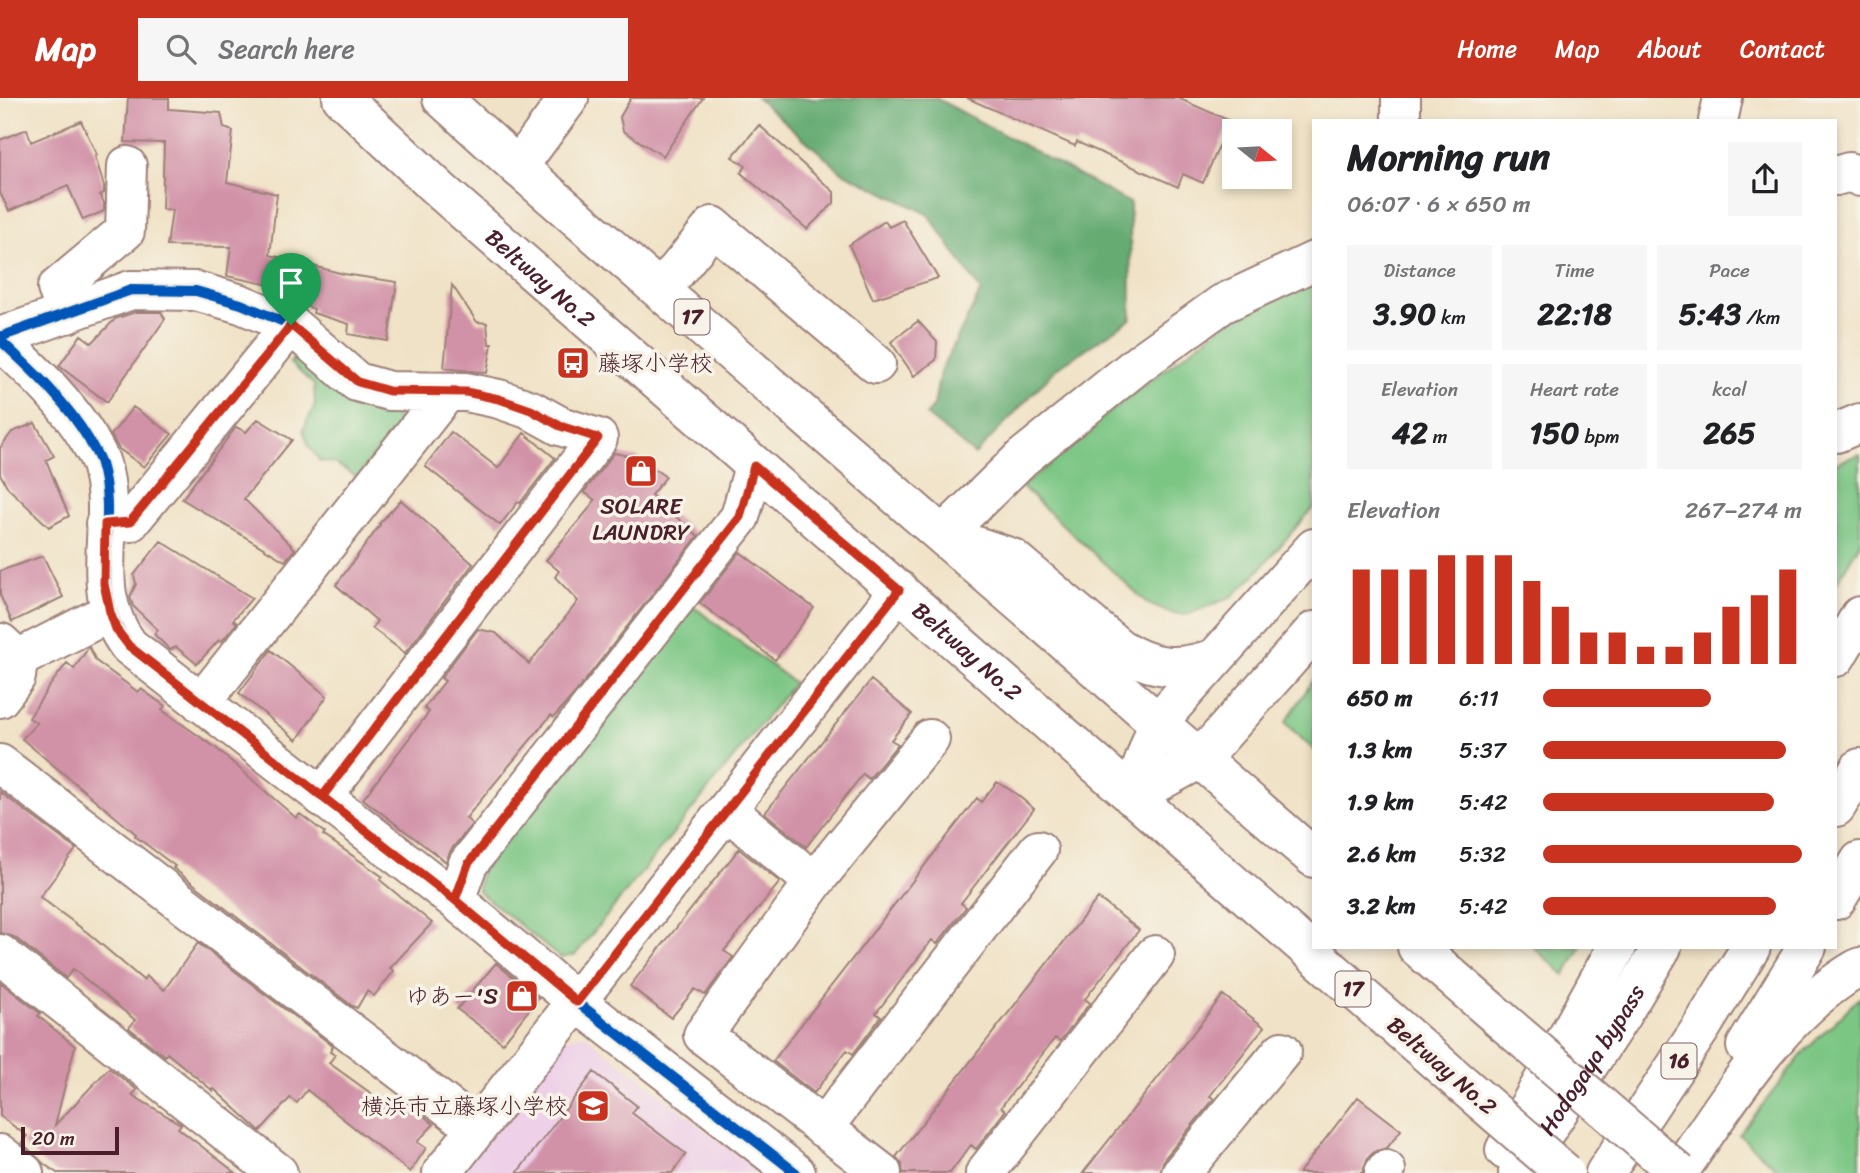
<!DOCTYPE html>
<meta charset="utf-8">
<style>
body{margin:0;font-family:Sriracha,"Klee One",sans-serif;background:#f6f6f6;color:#202124;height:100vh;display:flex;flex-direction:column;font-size:26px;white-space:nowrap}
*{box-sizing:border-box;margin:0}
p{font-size:23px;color:#757577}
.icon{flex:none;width:38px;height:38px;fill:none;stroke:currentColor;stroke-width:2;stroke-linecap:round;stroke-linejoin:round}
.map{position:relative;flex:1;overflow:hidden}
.details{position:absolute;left:1312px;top:21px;width:525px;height:830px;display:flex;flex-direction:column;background:#fff;border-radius:0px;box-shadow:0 4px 10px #0003}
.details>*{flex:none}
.needle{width:46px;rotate:108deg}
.controls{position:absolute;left:1222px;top:21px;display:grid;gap:14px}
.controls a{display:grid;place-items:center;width:70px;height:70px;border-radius:0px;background:#fff;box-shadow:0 4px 10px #0003;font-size:35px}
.scale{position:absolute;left:21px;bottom:18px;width:98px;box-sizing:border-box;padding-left:7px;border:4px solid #4a1f2b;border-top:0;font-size:19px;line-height:24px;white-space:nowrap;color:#4a1f2b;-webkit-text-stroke:5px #f7f3e8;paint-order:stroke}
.pin{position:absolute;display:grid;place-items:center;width:60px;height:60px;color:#fff;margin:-72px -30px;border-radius:50% 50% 50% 0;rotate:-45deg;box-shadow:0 0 7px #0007}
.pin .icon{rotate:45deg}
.round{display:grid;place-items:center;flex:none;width:74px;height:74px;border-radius:0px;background:#f6f6f6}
.headline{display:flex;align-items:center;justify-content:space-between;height:119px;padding:0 35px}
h1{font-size:38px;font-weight:800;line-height:52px}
.metrics{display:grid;grid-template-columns:repeat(3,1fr);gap:10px;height:119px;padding:7px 35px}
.metrics div{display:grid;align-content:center;border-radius:0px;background:#f6f6f6;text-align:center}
.metrics b{font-size:30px;font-weight:800}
.metrics small{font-size:19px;font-weight:400}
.metrics p{font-size:19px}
.chart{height:196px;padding:14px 35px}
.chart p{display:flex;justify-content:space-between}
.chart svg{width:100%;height:126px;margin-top:7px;stroke:#c8321e;stroke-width:6}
ul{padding:0 35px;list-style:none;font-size:23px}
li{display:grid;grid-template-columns:112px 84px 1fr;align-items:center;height:52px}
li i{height:18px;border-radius:9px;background:#c8321e}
header{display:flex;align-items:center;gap:42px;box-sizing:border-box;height:98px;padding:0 35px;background:#c8321e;color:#fff}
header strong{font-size:33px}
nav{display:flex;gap:38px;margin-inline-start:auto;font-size:24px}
.search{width:490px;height:63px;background:#f6f6f6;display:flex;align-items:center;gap:18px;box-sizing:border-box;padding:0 24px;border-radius:0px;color:#757577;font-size:26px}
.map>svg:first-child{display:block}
.built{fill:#eed0e8}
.green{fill:#7cc684;stroke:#637258;stroke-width:2}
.forest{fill:#65ab72;stroke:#58654e;stroke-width:2}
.building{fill:#d191a7}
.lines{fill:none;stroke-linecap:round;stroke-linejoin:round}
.minor-casing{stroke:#9d8078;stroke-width:42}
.major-casing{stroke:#9d8078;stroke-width:42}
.highway-casing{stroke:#9d8078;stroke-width:42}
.minor{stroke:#fff;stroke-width:38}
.major{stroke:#fff;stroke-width:38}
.highway{stroke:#fff;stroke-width:38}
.major-bridge-casing{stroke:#9d8078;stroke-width:42;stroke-linecap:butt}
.major-bridge{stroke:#fff;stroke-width:38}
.cycleway-casing{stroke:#f7f3e8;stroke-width:15}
.cycleway{stroke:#0057b8;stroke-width:10}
.route-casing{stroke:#fff;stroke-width:14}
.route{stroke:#c8321e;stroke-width:9}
.labels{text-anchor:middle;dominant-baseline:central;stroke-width:7;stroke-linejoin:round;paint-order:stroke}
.shield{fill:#f7f3e8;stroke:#7e5f64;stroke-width:2}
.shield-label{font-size:21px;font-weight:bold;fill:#4a1f2b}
.street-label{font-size:23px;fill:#4a1f2b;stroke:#f7f3e8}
.poi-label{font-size:23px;fill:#4a1f2b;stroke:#f7f3e8;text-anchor:end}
</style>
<header>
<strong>Map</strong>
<div class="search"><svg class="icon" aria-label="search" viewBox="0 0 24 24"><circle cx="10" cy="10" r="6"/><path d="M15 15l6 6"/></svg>Search here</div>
<nav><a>Home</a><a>Map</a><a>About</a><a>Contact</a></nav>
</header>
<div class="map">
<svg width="1860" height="1075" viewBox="0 0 1860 1075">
<rect width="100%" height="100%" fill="#f7f3e8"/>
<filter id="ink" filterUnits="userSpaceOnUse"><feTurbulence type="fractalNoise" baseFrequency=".0143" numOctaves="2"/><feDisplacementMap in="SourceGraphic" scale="14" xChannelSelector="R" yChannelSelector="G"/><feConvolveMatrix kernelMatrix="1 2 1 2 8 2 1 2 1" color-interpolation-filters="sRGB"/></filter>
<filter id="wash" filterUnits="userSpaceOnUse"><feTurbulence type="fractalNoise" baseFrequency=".00686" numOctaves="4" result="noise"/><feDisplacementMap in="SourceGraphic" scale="28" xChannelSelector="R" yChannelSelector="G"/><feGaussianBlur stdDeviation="1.57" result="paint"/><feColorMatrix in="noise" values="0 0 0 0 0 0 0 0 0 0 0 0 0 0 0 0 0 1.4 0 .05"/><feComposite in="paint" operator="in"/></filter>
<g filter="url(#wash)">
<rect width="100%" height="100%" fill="#f0e2c6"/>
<path class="built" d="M584 936 760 1075H459L563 942Z"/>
<path class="green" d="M1314 185V409L1254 478 1233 498 1187 517 1171 515 1148 506 1022 389 1083 339 1092 327 1230 222Z
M296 257 353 300 394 309 399 326 357 379 334 365 320 363 309 348 303 332 315 307 314 287 290 265Z
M1860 356V445L1836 486V365Z
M694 509 794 585 575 857 560 860 478 793 480 775Z
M1314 581V652L1285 625Z
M1533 849H1581L1565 877Z
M1860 899V1075H1782L1739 1037 1805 953Z"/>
<path class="forest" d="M757 0H936L1130 105 1131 221 1057 270 975 357 926 317 934 308 940 274 981 193 928 116 842 74Z"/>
<g id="blocks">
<path class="building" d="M128 0H169V11L221 15 224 30 233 33 227 84 277 96 270 157 344 176 397 184 388 243 348 236 349 226 313 215 314 211 282 199 284 190 227 178 231 149 167 148 172 112 162 111 164 45 125 44Z
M631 0H703L663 58 623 33 620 19Z
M967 0H1178L1230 23 1203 85 1183 76 1178 89 1077 44 1075 48Z
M81 23 97 57 95 58 104 88V95L100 97 104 105V113L83 122 68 88 9 113 0 95V42L27 31 31 44Z
M759 27 834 94V105L807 131 741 75 746 68 732 59Z
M903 122 938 180 873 201 849 147 885 123 889 129Z
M452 187 477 224 487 225 489 246H492L487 275 444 270Z
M135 214H161L165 221 107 304 59 268 81 237 92 245 115 221Z
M918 223 937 244 936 262 914 278 891 244Z
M133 309 172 336 144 369 119 351 111 337Z
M258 321 292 342 244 401 295 451 285 463 182 401 236 329 246 334Z
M35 325 54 358 46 362 69 418 49 429 8 390 0 376V350L12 334Z
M451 334 498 370 524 335 555 360 520 405 518 404 500 427 425 368Z
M614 355 639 360 666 379 651 397 698 438 575 595 554 619 551 617 466 720 472 726 451 752 446 764 363 701 429 614 424 610 445 583 441 580 478 531 496 535 529 566 578 503 555 479 559 473 546 462 588 412 595 402 584 394Z
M401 402 473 466 405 555 372 530 377 523 336 487 380 427 379 426Z
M161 443 252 500 233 522 237 525 221 544 219 542 197 566 176 549 170 552 154 536 158 532 133 508 130 499 136 486 134 477Z
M740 454 814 510 775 562 700 505Z
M43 458 63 499 12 524 0 497V473Z
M89 549 96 563 138 594 141 591 165 608 162 612 216 650 296 720 300 716 325 735 323 737 383 779 380 782 432 825 390 870 394 873 374 898 367 893 357 910 352 908 173 770 175 768 135 738 136 736 22 641 37 625 29 620 48 590 67 565 74 571Z
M271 552 327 598 297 642 239 595Z
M871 582 912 616 891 642 898 646 869 681 863 676 806 749 765 715Z
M997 684 1015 695 1034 711 961 805 966 809 937 846 932 842 876 915 881 919 853 956 847 952 814 995 773 963 977 700 981 704Z
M0 694 76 751 40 799 88 835 143 882 146 878 164 892 198 845 333 948 330 954 335 957 329 965 397 1014 404 1003 434 1026 417 1044 426 1050 410 1074 307 992 297 1005 290 1000 260 1033 214 991 213 993 167 955 165 958 129 930 135 922 73 871 66 880 14 839 0 835Z
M739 751 780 784 724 853 733 859 705 897 695 891 671 920 630 888Z
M1098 800 1139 832 1085 901 1090 905 1060 943 1055 940 1001 1009 1005 1013 976 1051 971 1047 950 1075H903L902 1066 896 1059Z
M496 865 538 900 503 945 457 911Z
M0 884 40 915 38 918 75 948 55 1027 109 970 137 992 132 997 179 1025 181 1026 178 1030 236 1075H57L44 1066 22 1045 27 1038 0 1018Z
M1223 897 1264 929 1210 998 1214 1001 1164 1061 1160 1075H1083Z
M594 974 637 1008 632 1015 686 1056 672 1075H517Z
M1358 999 1401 1032 1387 1050 1376 1053 1368 1059 1362 1075H1299Z"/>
</g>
</g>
<g filter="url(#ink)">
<use href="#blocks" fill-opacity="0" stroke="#9d8078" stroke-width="2"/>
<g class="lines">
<defs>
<path id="minor" d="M1401 23V0
M1718 23 1723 0
M518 69 569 0
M1836 78 1849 74 1860 79
M661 192 713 128 876 266
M67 216 57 190 125 133 127 68
M0 239 131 192 196 193 241 206 291 227 357 284 389 293 466 294 499 301 531 312 560 328 598 340 322 699
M0 242C33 273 66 303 89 342 93 350 99 358 101 366 120 429 84 489 129 548L455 802 577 904 796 1075
M105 426 130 424 291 227
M943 437 1022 360 1141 264 1222 206 1314 163
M18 561 110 514
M0 600 16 579 18 561 1 545
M201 605 447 294
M0 666 477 1031
M727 712 814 784
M455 802 468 766 740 419 754 368
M0 856 278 1075
M823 1030 1038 752
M0 1056 24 1075
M442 1075 899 492
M882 1075 703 937 814 784 930 641
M985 1075 1155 857
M1181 1075 1282 953
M1384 1075 1386 1072"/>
<g id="major">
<path id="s1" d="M342 0 441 93 1462 986"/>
<path d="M442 0 518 69 1314 760"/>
<path d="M1417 849 1499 920"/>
</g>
<g id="highway">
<path d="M1836 335 1860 325"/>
<path d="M943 437 1012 460 1119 550C1152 571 1177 573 1215 560"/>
<path d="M1836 559 1860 518"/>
<path d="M1132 698 1158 624 1314 450"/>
<path d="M1132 698 1200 661 1314 533"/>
<path d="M1836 709 1860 670"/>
<path d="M1836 802 1860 763"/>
<path d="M1746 948 1807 849"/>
<path d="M1505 1052 1617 849"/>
<path id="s2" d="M1518 1075 1622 916 1662 849"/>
<path d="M1605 1075 1701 930 1751 849"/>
<path d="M1678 1075C1729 1002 1780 914 1860 869"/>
</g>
</defs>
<use href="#minor" class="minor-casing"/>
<use href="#major" class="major-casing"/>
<use href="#highway" class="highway-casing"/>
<use href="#minor" class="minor"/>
<use href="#major" class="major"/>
<use href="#highway" class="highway"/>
<defs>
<path id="major-bridge" d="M1499 920 1679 1075
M1462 986 1565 1075"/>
</defs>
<use href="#major-bridge" class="major-bridge-casing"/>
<use href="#major-bridge" class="major-bridge"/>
<defs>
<path id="cycleway" d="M0 239 131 192 196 193 241 206 291 227 357 284 389 293 466 294 499 301 531 312 560 328 598 340 322 699
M0 242C33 273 66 303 89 342 93 350 99 358 101 366 120 429 84 489 129 548L455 802 577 904 796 1075"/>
</defs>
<use href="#cycleway" class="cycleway-casing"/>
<use href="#cycleway" class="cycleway"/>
</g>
</g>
<g class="lines" filter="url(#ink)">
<defs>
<path id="route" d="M291 227 130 424 105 426 104 486 110 514 116 531 129 548 455 802 577 904 899 492 754 368 740 419 468 766 455 802 322 699 598 340 560 328 531 312 499 301 466 294 389 293 358 284 291 227"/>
</defs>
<use href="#route" class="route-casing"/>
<use href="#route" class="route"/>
</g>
<defs>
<symbol id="bus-square" viewBox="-11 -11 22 22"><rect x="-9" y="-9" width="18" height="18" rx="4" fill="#c8321e" stroke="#f7f3e8"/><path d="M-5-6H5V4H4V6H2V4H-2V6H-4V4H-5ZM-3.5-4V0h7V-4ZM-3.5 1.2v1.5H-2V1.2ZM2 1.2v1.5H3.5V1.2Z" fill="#fff"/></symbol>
<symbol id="shop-square" viewBox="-11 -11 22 22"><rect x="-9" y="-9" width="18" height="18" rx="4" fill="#c8321e" stroke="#f7f3e8"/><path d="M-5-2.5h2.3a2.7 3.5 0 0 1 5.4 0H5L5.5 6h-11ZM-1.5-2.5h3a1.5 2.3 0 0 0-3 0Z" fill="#fff"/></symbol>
<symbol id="school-square" viewBox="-11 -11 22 22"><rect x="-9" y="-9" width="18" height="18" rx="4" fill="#c8321e" stroke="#f7f3e8"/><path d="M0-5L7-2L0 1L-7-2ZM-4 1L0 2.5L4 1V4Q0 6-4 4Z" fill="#fff"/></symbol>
</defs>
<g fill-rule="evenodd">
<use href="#bus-square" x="554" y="246" width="38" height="38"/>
<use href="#shop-square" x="622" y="354" width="38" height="38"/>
<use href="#shop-square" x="503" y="879" width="38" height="38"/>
<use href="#school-square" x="574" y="989" width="38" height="38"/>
</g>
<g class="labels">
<g class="shield">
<rect x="674.5" y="201.5" width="35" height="35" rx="5"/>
<rect x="1335.5" y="873.5" width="35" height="35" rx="5"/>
<rect x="1661.5" y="945.5" width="35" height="35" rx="5"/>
</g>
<g class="shield-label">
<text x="692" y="219">17</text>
<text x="1353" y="891">17</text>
<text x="1679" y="963">16</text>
</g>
<g class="street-label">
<text stroke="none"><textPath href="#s1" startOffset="268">Beltway No.2</textPath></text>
<text stroke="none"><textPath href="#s1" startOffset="835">Beltway No.2</textPath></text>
<text stroke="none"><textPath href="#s2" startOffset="135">Hodogaya bypass</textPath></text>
<text transform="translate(1442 968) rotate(41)">Beltway No.2</text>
</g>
<g class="poi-label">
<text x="598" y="265" text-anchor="start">藤塚小学校</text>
<text x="641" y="408" text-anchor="middle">SOLARE<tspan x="641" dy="26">LAUNDRY</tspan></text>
<text x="498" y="898">ゆあー'S</text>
<text x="568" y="1008">横浜市立藤塚小学校</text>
</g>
</g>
</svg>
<div class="controls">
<a><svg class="needle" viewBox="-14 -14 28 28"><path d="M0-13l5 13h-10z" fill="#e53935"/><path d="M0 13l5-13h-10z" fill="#757577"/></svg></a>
</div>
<div class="scale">20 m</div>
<div class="pin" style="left:291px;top:227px;background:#1e9e55"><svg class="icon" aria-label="arrive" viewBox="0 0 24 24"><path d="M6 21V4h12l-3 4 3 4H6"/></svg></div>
<section class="details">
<div class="headline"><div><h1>Morning run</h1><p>06:07 · 6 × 650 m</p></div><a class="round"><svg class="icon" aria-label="share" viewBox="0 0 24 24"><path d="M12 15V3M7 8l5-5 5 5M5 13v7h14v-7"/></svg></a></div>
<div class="metrics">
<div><p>Distance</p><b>3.90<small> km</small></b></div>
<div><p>Time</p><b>22:18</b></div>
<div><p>Pace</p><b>5:43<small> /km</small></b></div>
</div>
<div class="metrics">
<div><p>Elevation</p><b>42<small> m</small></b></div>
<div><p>Heart rate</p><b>150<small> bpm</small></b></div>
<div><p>kcal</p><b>265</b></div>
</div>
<div class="chart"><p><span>Elevation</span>267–274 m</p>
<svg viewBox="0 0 160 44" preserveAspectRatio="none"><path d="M5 44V11M15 44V11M25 44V11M35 44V6M45 44V6M55 44V6M65 44V15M75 44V24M85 44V33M95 44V33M105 44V38M115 44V38M125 44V33M135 44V24M145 44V20M155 44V11"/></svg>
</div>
<ul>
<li><b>650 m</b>6:11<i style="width:65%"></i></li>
<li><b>1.3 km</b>5:37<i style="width:94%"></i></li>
<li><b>1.9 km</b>5:42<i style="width:89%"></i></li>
<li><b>2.6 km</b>5:32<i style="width:100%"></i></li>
<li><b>3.2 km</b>5:42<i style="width:90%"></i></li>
</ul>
</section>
</div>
